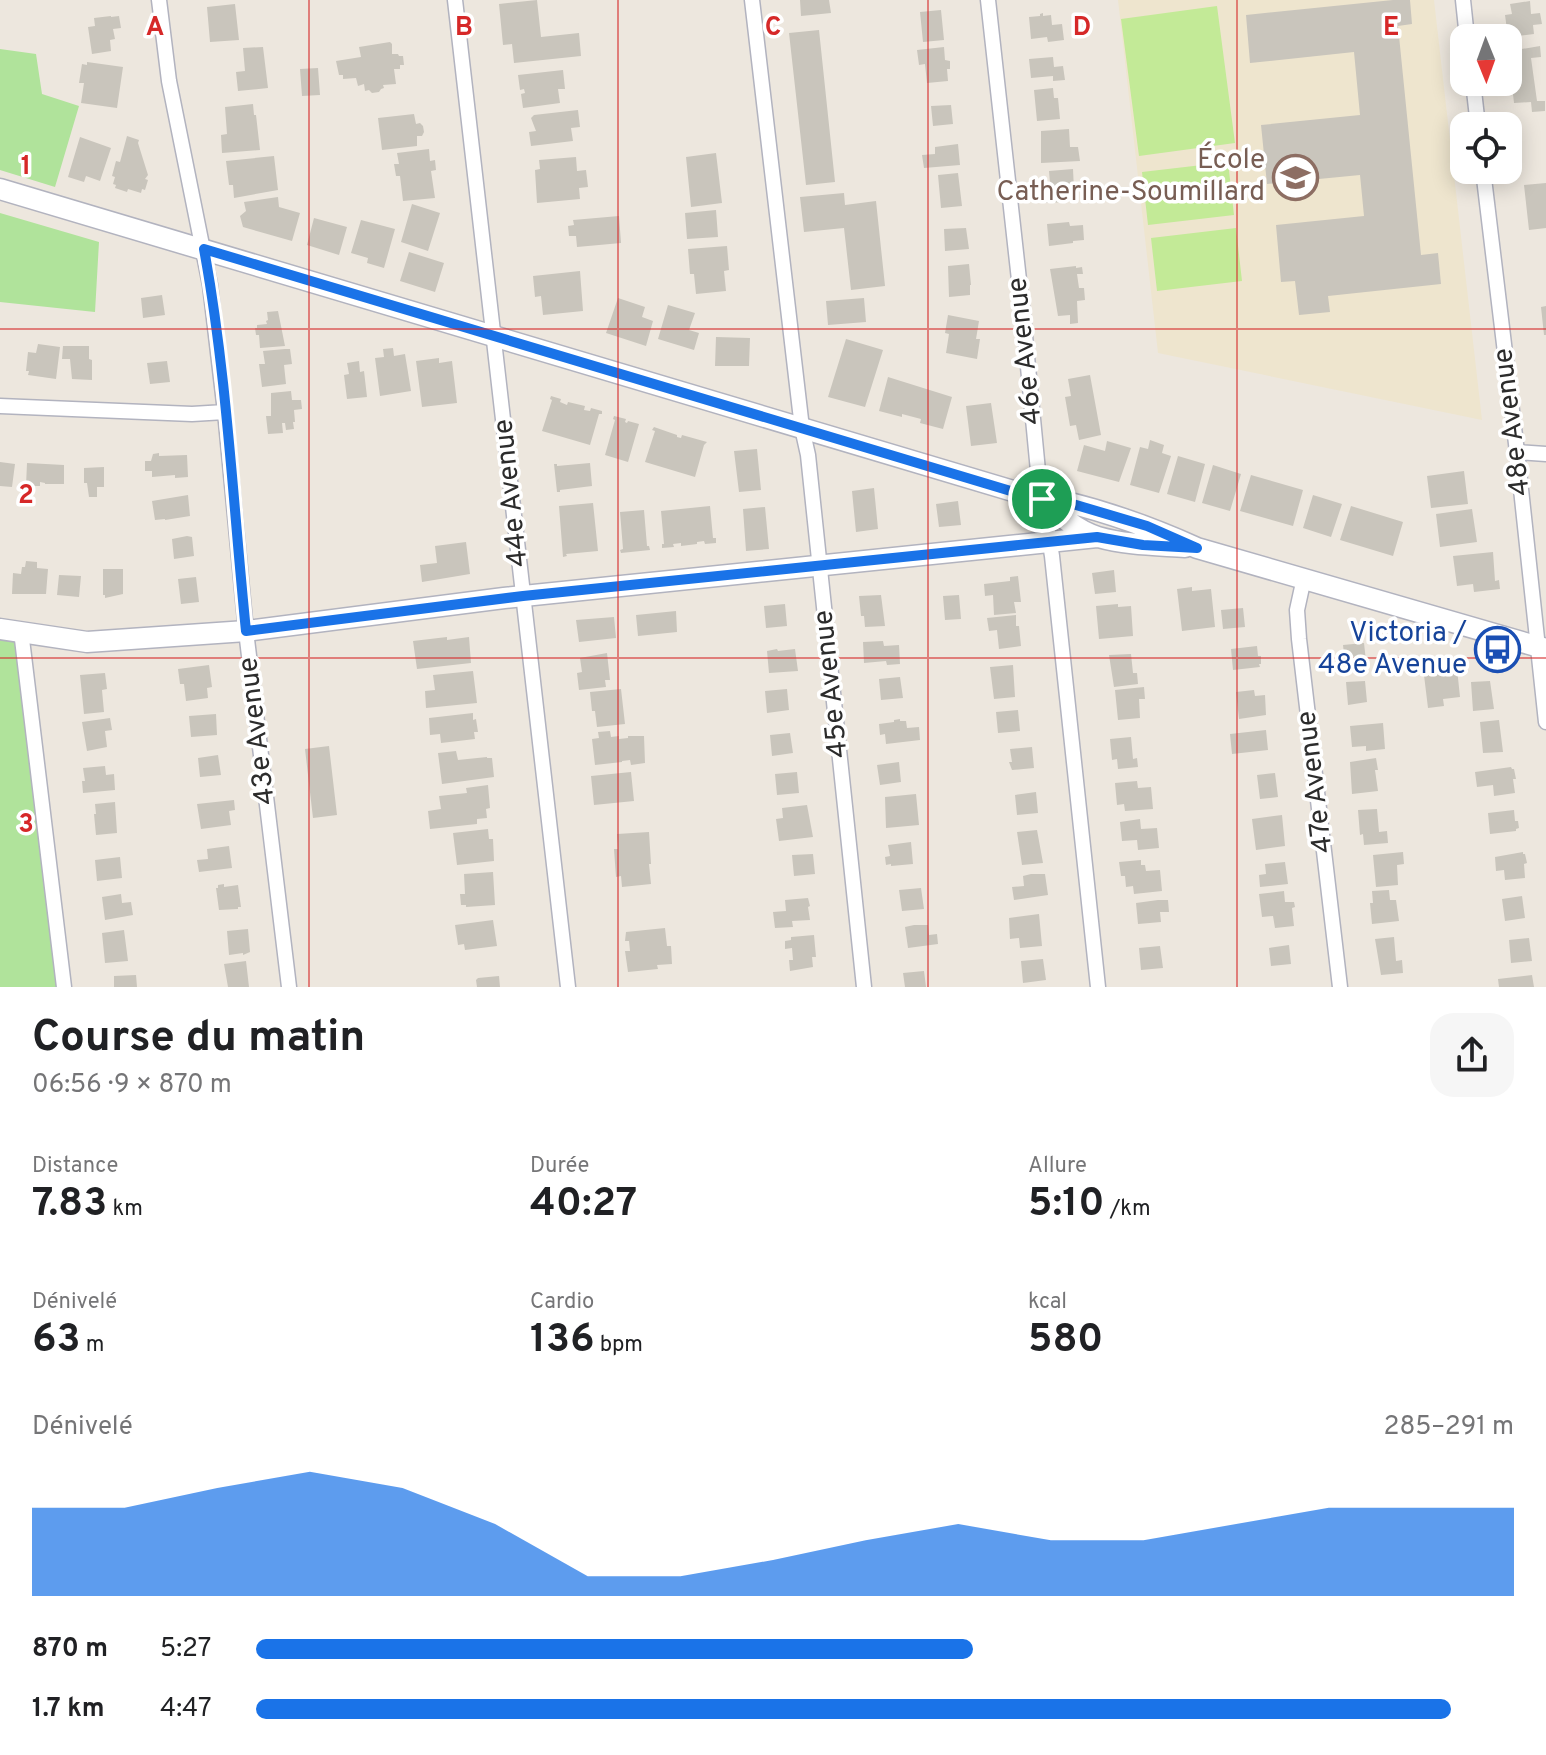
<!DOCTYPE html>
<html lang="fr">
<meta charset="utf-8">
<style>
body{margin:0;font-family:Overpass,sans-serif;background:#f6f6f6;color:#202124;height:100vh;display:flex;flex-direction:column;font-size:30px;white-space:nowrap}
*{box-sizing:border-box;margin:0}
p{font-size:26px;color:#757577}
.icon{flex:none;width:44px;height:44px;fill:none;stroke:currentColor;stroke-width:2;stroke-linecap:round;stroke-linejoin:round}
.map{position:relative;height:987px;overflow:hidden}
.panel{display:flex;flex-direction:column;background:#fff;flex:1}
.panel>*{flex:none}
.needle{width:52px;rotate:179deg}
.controls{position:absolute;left:1450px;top:24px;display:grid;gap:16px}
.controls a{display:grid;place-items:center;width:72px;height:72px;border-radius:16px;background:#fff;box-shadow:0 4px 20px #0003;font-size:40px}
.pin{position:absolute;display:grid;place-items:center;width:68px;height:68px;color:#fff;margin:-34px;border:4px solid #fff;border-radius:50%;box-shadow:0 2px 8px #0007}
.round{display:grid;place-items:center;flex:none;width:84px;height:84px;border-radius:24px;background:#f6f6f6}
.summary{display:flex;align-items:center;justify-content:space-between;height:136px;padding:0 32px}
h1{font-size:44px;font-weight:700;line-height:60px}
.figures{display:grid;grid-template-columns:repeat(3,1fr);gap:12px;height:136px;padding:8px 32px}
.figures div{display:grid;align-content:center}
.figures b{font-size:40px;font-weight:700}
.figures small{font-size:22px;font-weight:400}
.figures p{font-size:22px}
.chart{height:224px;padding:16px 32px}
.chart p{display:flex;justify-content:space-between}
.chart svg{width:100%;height:144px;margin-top:8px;fill:#1a73e8;opacity:.7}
ul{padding:0 32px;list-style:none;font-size:26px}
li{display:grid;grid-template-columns:128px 96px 1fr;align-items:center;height:60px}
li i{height:20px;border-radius:10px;background:#1a73e8}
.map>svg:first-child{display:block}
.education{fill:#eee5ce}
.grass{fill:#b0e39b}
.pitch{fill:#c3ea97}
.building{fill:#c9c5bc}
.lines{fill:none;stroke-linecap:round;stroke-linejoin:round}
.street-casing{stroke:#b2b3bf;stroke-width:17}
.secondary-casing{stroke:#b2b3bf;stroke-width:23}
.street{stroke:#fff;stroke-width:14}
.secondary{stroke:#fff;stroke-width:20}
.route-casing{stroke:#fff;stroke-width:16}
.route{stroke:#1a73e8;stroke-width:10}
.grid{fill:none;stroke:#d62828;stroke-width:2;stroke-opacity:0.55}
.labels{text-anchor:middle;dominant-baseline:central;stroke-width:7;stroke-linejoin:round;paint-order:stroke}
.education-label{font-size:28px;fill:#785e54;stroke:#fff;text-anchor:end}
.street-label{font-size:28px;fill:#2c2c2c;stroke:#fff}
.transit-label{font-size:28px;fill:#164399;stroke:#fff;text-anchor:end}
.grid-label{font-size:26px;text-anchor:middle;font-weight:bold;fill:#d62828;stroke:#fff;stroke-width:7;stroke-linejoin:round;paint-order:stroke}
</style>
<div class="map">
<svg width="1546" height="987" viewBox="0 0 1546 987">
<rect width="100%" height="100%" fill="#ede7de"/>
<path class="education" d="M1118 0H1434L1482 420 1158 353Z"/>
<path class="grass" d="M0 49 36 54 42 94 79 106 55 187 0 170Z
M0 213 99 242 95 312 0 302Z
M0 634 19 635 63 987H0Z"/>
<path class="pitch" d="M1217 6 1235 143 1139 156 1121 19Z
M1228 162 1234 215 1148 225 1142 172Z
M1236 228 1242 281 1157 291 1151 238Z"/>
<path class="building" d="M537 0 541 37 579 33 581 56 514 63 512 44 503 45 499 4Z
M800 0H829L831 13 801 16Z
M1393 0H1410L1412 24 1398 26 1421 255 1438 253 1441 284 1328 296 1330 312 1299 315 1295 281 1281 282 1276 225 1364 216 1360 175 1267 184 1261 125 1360 115 1354 52 1250 63 1246 15Z
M1530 1 1531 14 1540 13 1542 24 1533 25 1534 34 1508 37 1505 15 1512 14 1510 4Z
M235 4 239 40 210 42 207 7Z
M941 10 944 40 923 42 920 12Z
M1043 13V16L1051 15 1052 25 1062 24 1064 40 1048 42 1047 37 1031 39 1029 17 1040 16V14Z
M111 16V17L119 16 121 28 113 29 115 39 110 40 111 51 92 54 88 27 95 26 94 18Z
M819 30 835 182 806 185 789 33Z
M390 42 392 44V54H398L399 56H403L404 65H400V69H394L396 84 383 85 384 88 381 89 379 92 372 93 369 90 365 91 364 84 358 86 356 78 343 79V75H339L336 61 361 57 359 47Z
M1540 46 1541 57 1531 58 1537 101H1545V111L1532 112 1531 102 1514 103 1509 59H1511L1510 51Z
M263 47 268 88 238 91 236 72 245 71 243 48Z
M944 47 945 60 950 61V69H947L948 81 927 83 925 64 919 65 917 50Z
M1053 57 1054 67 1063 66 1065 80 1053 81V76L1031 78 1029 59Z
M87 62 123 67 117 108 81 103 84 83H79L82 64 87 65Z
M318 68 320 95 302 96 300 69Z
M563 70 565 89H558L560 103 523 108 521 94 525 93 524 89 520 90 518 75Z
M1053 88 1054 98H1058L1060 119 1037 121 1034 90Z
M253 104 254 115H256L260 150 222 153 221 135 227 134 225 107Z
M951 105 953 124 933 126 931 106Z
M578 110 580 127 571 128 573 141 531 146 529 132 536 131 531 118 534 115Z
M414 114 416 124 420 123 423 126 424 132 422 136H417V146L382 150 378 118Z
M1069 129 1070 147H1078L1080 161 1041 163V131Z
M127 136 139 140 138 143 148 175 145 179 148 180 145 190 142 189 141 193 128 189 127 192 115 188 116 185 113 184 115 177 112 176 116 161 120 162Z
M80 137 111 148 100 181 86 176 84 182 68 177Z
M958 144 960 165 924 168 922 155 935 154V147Z
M429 149 430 161 435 160 436 170 431 171 435 198 403 201 400 176H396L394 164H399L397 153Z
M716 153 722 203 691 207 686 157Z
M274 156 278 190 234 198 233 185H229L226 161Z
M576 157 577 171 586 170 588 187 579 188 580 199 537 203 535 170 540 169 539 160Z
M1073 169 1074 190H1066L1067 202 1044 203 1043 184 1050 183 1049 171Z
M958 173 962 206 941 208 938 175Z
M1546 183V228L1529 230 1524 185Z
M844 193 845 205 876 201 885 286 851 290 844 228 804 232 800 197Z
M278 197 279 207 300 213 292 241 243 227 240 216 246 211 244 202Z
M412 204 440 213 428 251 401 242Z
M716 210 718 237 687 239 685 213Z
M619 216 621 243 577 247 576 236H569L568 226 574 225 573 220Z
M314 218 347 227 339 255 307 245Z
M361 220 395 229 384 268 367 263 368 258 351 253Z
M1069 222 1070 226 1083 225 1084 240 1073 241V243L1049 246 1047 224Z
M966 228 969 249 945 251 944 229Z
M727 246 729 270 724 271 726 291 696 294 694 274H690L688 249Z
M409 252 444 263 435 292 400 281Z
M969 264 971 285H970V295L949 297 948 266Z
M1076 266V268L1082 267 1083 274H1077L1079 288H1084L1085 300 1077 301 1078 323 1070 324V315L1058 316 1050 269Z
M580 271 583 311 543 315 541 296 535 297 533 276Z
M162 295 165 315 143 318 141 298Z
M618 298 645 307 642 317 653 321 646 346 606 333Z
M864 298 866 322 828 325 826 301Z
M668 305 695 313 689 330 699 333 694 350 658 339Z
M1546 306V335H1544L1541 307Z
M278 311 285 346 260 348 259 335H256L255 328H257V325L267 324 266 321 268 320 267 312Z
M948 315 979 321 976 339H980L977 359 946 353 949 334 945 333Z
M716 337 750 338 749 366H715Z
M846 339 883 350 865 407 828 397Z
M38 344 60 347 56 379 28 375 29 371H26L28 352 36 353Z
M63 346H89V359L92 360V380L72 379 70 359H62Z
M393 348 394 356 405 354 411 391 380 396 375 358 384 357 383 349Z
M285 349H290L292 364 284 365 286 384 262 387 259 364H265L263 351Z
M439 358V363L452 361 457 403 422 407 416 361Z
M167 361 170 382 150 384 147 363Z
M359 361 360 372 364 371 367 397 347 399 344 375 349 374 347 363Z
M1090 375 1101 435 1079 440 1076 425 1070 426 1065 397 1071 396 1068 379Z
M888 377 952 397 943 429 920 423 921 419 902 414V417L879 411Z
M291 391 292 400H301L302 409 294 410 295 422H293L294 429 286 430 285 423H282L283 433 268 434 266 416H271V393Z
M551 396 561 399 560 402 567 405 568 402 585 406 584 410 590 411 591 408 602 411V414H599L590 445 542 431 552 400 550 399Z
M991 403 997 443 971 446 966 406Z
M614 416 626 419 625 422 627 423 628 421 639 424 628 462 605 455 615 420 613 419Z
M654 427 677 435V437L681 438 682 435 707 442 704 445 695 477 645 462 655 431 652 430Z
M1150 440 1164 445 1162 453 1171 456 1159 493 1130 485 1140 447 1148 449Z
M1107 441 1131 448 1119 482 1077 471 1084 445 1105 451Z
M757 449 761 490 739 492 734 451Z
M159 453V456L187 455 188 477 175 478V475L152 477V471H145V461H151L153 454Z
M1178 456 1205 464 1195 502 1167 494Z
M0 462 15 464 12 487 0 486Z
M27 463 64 465V484H45V483L40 482V486H26Z
M590 463 592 486 560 490V492H557L554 464H557V466Z
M1213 465 1241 474 1230 511 1202 503Z
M104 467V487H97V497H89L87 483H84V468Z
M1464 471 1468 504 1431 508 1427 476Z
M1251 475 1303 490 1293 526 1240 511Z
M874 488 878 529 856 532 852 491Z
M188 495 190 516 165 520V519L155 520 152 501Z
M1313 495 1342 504 1331 537 1303 528Z
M958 501 961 525 939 527 936 504Z
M593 503 598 551 566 554 567 556 563 557 559 506Z
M710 506 713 538H716V543L705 544 704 541 697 542V544L681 546V543L673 544 674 547 662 548V544H664L661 511Z
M1351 506 1403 522 1393 556 1340 540Z
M765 507 769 549 746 551 743 509Z
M1472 509 1477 542 1440 547 1436 514Z
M644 510 647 546H649L650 550 621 553 620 550 623 549 620 512Z
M187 536 192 537 194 556 174 559 172 539Z
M466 542 470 574 422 582 420 565 437 563 435 546Z
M1493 552 1495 581 1499 580 1500 589 1474 592 1473 584 1457 586 1453 556Z
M26 561 37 562V568L48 569 46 594H12L13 573 21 574 22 567H25Z
M103 569H123V594L105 598V595H103Z
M1114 570 1116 592 1095 594 1092 573Z
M59 575 81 576 79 597 57 595Z
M1018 576 1021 602H1014L1016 613 994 615 993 595 985 596 984 584 1010 581V577Z
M196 577 199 602 181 604 178 579Z
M1192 587V591L1211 589 1215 627 1182 631 1177 589Z
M881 595 885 626 865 627 864 616H861L859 596Z
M959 595 961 619 945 620 943 596Z
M785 604 787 626 766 628 764 606Z
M1118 604V607L1131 606 1133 636 1099 639 1096 606Z
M1243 608 1245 627 1223 629 1221 610Z
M676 611 677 632 638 636 636 615Z
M1016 615V626H1019L1021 646 999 649 997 630 989 631 987 618Z
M614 617 616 638 579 642 576 620Z
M447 637V640L469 637 471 663 417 669 413 641Z
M883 641 884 646 899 645 900 664 887 665 886 661 864 663 863 642Z
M1364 643 1366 661 1345 663 1343 645Z
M1257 646 1258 656H1261V664H1259L1260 667 1233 670 1231 649Z
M777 649 778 651 795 649 798 671 769 673 767 651Z
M607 653 610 680H605L606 687 579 690 577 673 582 672 580 658Z
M1131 654 1133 673H1137L1138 684 1114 687 1109 655Z
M1456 659 1460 697 1443 699 1444 706 1428 708 1423 667 1435 666 1434 662Z
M209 665 212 687 207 688 208 698 186 701 184 684H180L178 669Z
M1013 665 1015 697 994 699 990 667Z
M473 671 477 703 426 708 425 691 435 690 433 675Z
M105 673 107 689 102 690 104 712 84 714 80 675Z
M900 677 903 698 881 700 879 679Z
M1365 681 1367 702 1348 705 1346 682Z
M1490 681 1494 709 1473 711 1471 682Z
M1144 687 1145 699H1139L1140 718 1118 720 1115 690Z
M621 689 625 724 597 727 595 711H592L590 692Z
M787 689 789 710 767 713 765 691Z
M1254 690 1255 696 1265 695 1266 715 1239 719 1236 692Z
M1018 710 1020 731 998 733 996 712Z
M473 713V720L476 719 478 732H474L475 739 441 743 440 734 430 735 429 718Z
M216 714 217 735 191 737 189 716Z
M110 718 112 730 105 731 107 747 87 751 82 722Z
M900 719V721H906L907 728 919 727 920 740 886 744 885 734 880 735 879 724 894 722V720Z
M1499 720 1503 752 1483 753 1480 722Z
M1383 723 1385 749 1366 751V746L1352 747 1350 726Z
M1266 730 1268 750 1232 754 1230 734Z
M610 731 611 737 619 736V739L628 738V736H644L645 763 631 765 630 760 622 761V762L595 765 592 739 599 738 598 732Z
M790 733 793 753 772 756 770 735Z
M1131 737 1133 759 1137 758 1138 767 1118 769 1117 759 1112 760 1110 739Z
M329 746 337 815 313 818 305 749Z
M1032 747 1034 768 1012 770 1009 762H1012L1010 749Z
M456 751 458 760 487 757V758H492L494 777 442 784 438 753Z
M218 755 221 775 200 777 198 758Z
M1376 758 1378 770H1375L1378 791 1352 794 1350 762Z
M899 762 901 782 880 785 877 765Z
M105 766 106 775 114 774 115 790 83 793 82 781H85L83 768Z
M1511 767 1512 769H1514L1516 779H1513L1515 793 1494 796 1493 785 1477 787 1475 772Z
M631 772 634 801 594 805 591 776Z
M797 772 799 793 777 795 775 774Z
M1275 773 1278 797 1260 799 1257 775Z
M1137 781 1138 788 1151 787 1153 809 1125 811 1124 804 1117 805 1115 783Z
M488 785 490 808 486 809 487 818 477 819V824L430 829 428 811 441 809 439 796 467 793 466 788Z
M1036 792 1038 813 1017 815 1015 795Z
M916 794 919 825 886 828 885 797Z
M234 800 235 810 229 811 231 825 201 829 197 804Z
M115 802 117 833 96 835 94 814H96L95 804Z
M807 805 813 837 779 841 776 819 783 818 782 808Z
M1377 809 1379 832 1387 831 1388 843 1364 845 1363 834 1360 835 1358 810Z
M1514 810 1515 821H1518L1519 828 1516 829V831L1490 834 1488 813Z
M1282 815 1285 846 1256 850 1252 819Z
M1140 819 1141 829 1157 828 1159 848 1138 850 1137 840 1122 841 1120 822Z
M488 829 489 839H493L494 861 457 865 453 833Z
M1037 830 1043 863 1022 865 1017 832Z
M649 832 651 864H649L651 884 622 887 621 876 616 877 614 849H618L617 834Z
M911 842 913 864 891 866V864L886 865 885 857 890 856 888 845Z
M229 846 232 868 199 872 197 860 208 859 207 849Z
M1403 852 1404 864 1397 865 1398 885 1376 887 1373 855Z
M1523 852V854H1525L1527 863 1524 864 1525 878 1505 880 1504 870 1496 871 1495 857Z
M813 854 815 874 794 876 792 855Z
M120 857 122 878 97 881 95 860Z
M1141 860V865H1145L1146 871 1160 870 1162 891 1134 894 1133 886 1126 887 1125 876H1121L1119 862Z
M1285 862 1288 884 1260 887 1259 875 1266 874 1265 864Z
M493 872 495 905 466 907V905H461L460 894H465L464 874Z
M1031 874H1045L1048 895 1014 900 1012 887 1024 886 1023 876Z
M224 884V887L238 885 241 907H238V909L219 910 216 888H218V885Z
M921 888 924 909 902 911 899 890Z
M1389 890 1390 900H1396L1399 921 1372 924 1370 903H1373L1372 891Z
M1284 891 1285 902H1294L1295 907 1292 908 1294 926 1275 928 1273 916 1262 917 1259 894Z
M121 894 122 903 131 902 133 915 105 920 102 897Z
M1522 896 1525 918 1505 921 1502 899Z
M808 898 810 906 808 907 810 920 792 921 793 927 775 928 773 912 786 911 785 900Z
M1158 900H1168L1169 912H1160L1161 922 1138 924 1136 903Z
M1039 914 1042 946 1020 948 1019 938 1010 939 1009 918Z
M493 920 497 946 465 950 464 944 458 945 455 925Z
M914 925H928L929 935 937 934 938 944 908 948 905 927Z
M665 928 667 946H671L672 964 657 965 658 969 628 972 625 951H630L629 941H625L626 932Z
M248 929 250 952 243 955V953L229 955 227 931Z
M124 930 128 961 105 963 102 933Z
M814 935 816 957H812L813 967 790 971 789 960H793L792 948 785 949V941L791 940V937Z
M1394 937 1396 961 1402 960 1403 973 1381 975 1375 939Z
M1529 938 1532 961 1511 963 1509 940Z
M1289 945 1291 964 1271 966 1269 948Z
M1160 946 1163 968 1141 970 1139 948Z
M1043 959 1046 980 1023 983 1021 961Z
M246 961 249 987H228L224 964Z
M924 971 926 987H905L903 973Z
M136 975 137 987H114V976Z
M1532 975 1534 987H1499L1498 979Z
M499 976 500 987H477L476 980 478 978Z"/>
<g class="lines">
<defs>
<path id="street" d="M159 0 169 81 210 285 225 412 246 631 289 987
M455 0 568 987
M752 0 802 428 808 455 864 987
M988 0 1024 325 1038 471 1052 556 1098 987
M1463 0 1467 38
M1473 82 1478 126
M1483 170 1517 452 1546 722
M0 406 192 414 225 412
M1517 452 1546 454
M1304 578 1297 610 1299 639 1340 987
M21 631 64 987"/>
<path id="secondary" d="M0 189 1023 494C1037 498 1052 499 1066 502 1111 513 1155 529 1197 548L1546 649
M1042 499C1058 514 1077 531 1098 537 1126 545 1156 545 1185 547
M0 629 87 642 246 631 504 598 1097 537"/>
</defs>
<use href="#street" class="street-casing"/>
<use href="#secondary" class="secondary-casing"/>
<use href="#street" class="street"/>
<use href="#secondary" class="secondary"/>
</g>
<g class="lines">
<defs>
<path id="route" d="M204 249 1014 492 1042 499 1066 502 1147 526 1197 548 1143 545 1097 537 523 596 246 631C233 504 227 375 204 249Z"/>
</defs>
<use href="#route" class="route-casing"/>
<use href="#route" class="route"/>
</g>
<path class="grid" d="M309 0V987M618 0V987M928 0V987M1237 0V987M0 329H1546M0 658H1546"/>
<defs>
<symbol id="school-ring" viewBox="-11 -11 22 22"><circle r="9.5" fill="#fff" stroke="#8d6e63" stroke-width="1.5"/><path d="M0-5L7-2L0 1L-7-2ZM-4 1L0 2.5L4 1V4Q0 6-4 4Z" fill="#8d6e63"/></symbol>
<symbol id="bus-ring" viewBox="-11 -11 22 22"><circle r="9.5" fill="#fff" stroke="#1a4fb4" stroke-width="1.5"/><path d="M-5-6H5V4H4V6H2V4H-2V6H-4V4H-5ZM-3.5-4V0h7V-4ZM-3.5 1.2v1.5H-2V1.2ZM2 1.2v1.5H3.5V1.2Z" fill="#1a4fb4"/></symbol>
</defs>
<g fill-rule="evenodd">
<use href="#school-ring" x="1270" y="152" width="51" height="51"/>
<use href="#bus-ring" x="1472" y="624" width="51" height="51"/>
</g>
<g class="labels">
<g class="education-label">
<text x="1265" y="161">École<tspan x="1265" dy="32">Catherine-Soumillard</tspan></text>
</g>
<g class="street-label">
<text transform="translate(1026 351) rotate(-96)">46e Avenue</text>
<text transform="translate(1513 422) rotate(-97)">48e Avenue</text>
<text transform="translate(512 493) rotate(-96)">44e Avenue</text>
<text transform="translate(832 684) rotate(-96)">45e Avenue</text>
<text transform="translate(258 731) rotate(-97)">43e Avenue</text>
<text transform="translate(1316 782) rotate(-97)">47e Avenue</text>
</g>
<g class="transit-label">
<text x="1467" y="634">Victoria /<tspan x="1467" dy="32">48e Avenue</tspan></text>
</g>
</g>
<g class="grid-label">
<text x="155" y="35">A</text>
<text x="464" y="35">B</text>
<text x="773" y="35">C</text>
<text x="1082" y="35">D</text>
<text x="1391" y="35">E</text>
<text x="26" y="174">1</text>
<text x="26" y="503">2</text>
<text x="26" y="832">3</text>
</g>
</svg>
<div class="controls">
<a><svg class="needle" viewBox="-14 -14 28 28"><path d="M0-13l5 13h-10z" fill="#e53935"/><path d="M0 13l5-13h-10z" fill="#757577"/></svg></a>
<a><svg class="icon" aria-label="locate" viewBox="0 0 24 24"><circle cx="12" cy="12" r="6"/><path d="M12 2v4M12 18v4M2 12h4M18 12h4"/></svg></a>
</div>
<div class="pin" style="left:1042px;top:499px;background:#1e9e55"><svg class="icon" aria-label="arrive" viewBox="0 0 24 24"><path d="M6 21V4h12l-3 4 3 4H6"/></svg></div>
</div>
<section class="panel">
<div class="summary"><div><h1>Course du matin</h1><p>06:56 · 9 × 870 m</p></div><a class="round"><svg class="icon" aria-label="share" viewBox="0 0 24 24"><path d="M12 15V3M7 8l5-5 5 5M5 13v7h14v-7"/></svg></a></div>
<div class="figures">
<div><p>Distance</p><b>7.83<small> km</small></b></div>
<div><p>Durée</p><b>40:27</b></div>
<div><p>Allure</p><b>5:10<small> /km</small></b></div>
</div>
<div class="figures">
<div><p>Dénivelé</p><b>63<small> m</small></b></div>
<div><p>Cardio</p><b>136<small> bpm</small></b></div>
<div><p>kcal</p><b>580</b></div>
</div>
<div class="chart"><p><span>Dénivelé</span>285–291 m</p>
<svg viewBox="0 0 160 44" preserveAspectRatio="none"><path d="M0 44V17L10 17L20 11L30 6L40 11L50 22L60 38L70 38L80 33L90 27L100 22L110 27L120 27L130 22L140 17L150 17L160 17V44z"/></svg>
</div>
<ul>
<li><b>870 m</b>5:27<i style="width:57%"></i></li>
<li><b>1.7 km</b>4:47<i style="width:95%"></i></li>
</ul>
</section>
